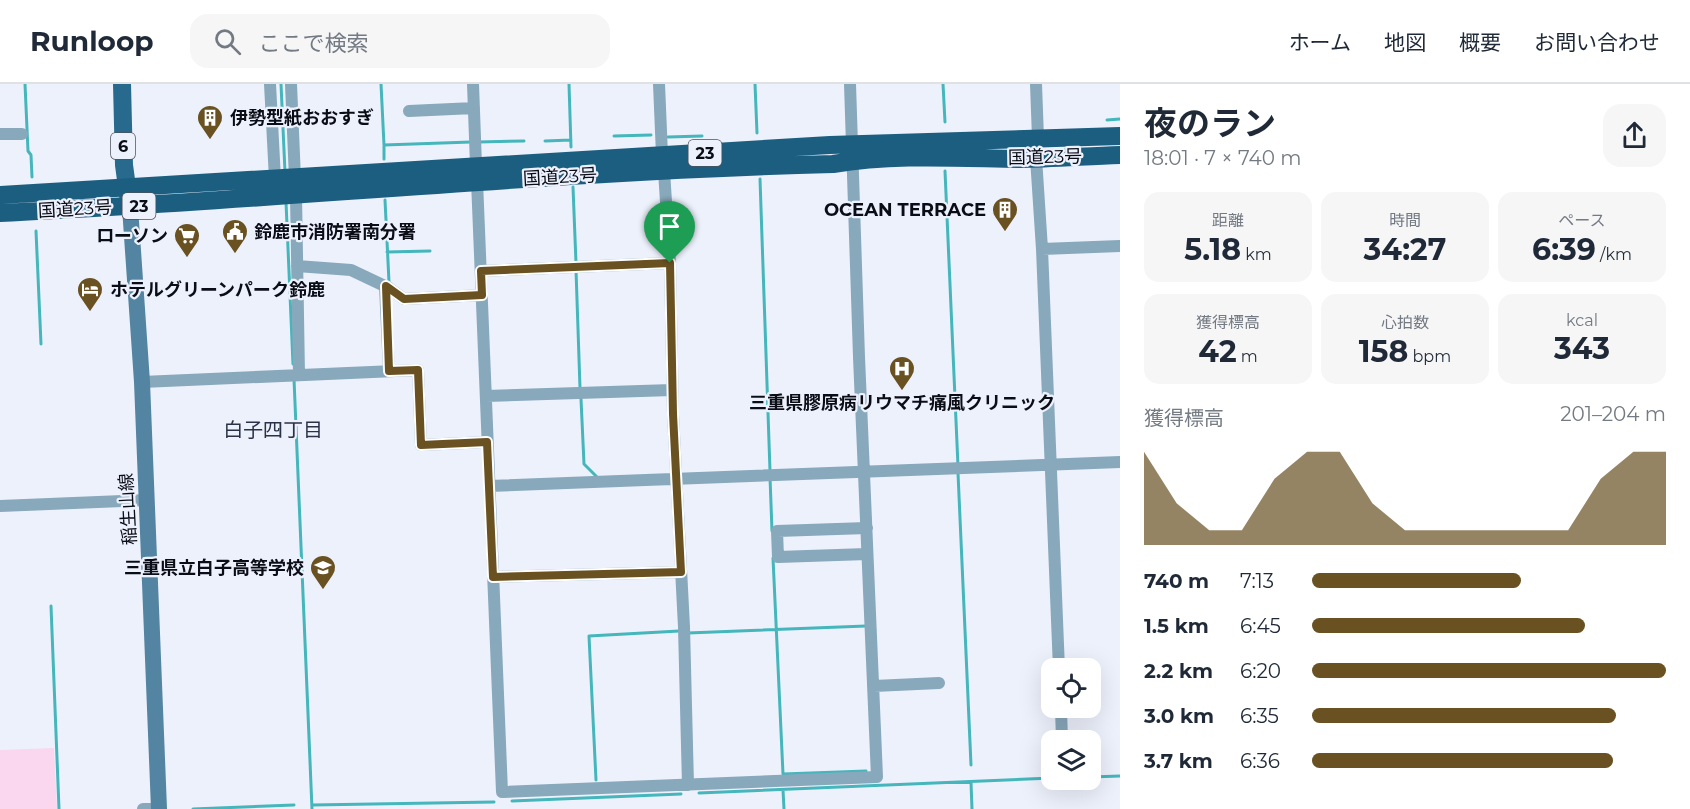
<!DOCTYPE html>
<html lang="ja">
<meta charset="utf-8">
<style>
body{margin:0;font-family:Montserrat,"Noto Sans JP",sans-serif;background:#f6f6f7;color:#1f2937;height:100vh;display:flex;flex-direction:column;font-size:22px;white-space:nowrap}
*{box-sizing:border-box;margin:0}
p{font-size:20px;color:#747a83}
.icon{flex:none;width:33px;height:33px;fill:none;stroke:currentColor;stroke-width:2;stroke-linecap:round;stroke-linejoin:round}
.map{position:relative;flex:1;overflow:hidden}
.drawer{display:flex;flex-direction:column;background:#fff;width:570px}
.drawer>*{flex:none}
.buttons{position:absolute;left:1041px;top:574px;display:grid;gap:12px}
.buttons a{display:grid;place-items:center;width:60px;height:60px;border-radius:12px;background:#fff;box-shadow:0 6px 24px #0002;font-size:30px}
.pin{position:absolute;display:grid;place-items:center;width:51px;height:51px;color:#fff;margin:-62px -26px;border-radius:50% 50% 50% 0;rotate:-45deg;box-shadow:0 0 6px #0007}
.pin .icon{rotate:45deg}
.round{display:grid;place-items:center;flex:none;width:63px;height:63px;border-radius:18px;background:#f6f6f7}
.overview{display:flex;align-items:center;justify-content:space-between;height:102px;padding:0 24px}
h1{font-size:33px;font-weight:700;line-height:45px}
.metrics{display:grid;grid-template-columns:repeat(3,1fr);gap:9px;height:102px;padding:6px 24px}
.metrics div{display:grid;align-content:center;border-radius:15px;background:#f6f6f7;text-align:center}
.metrics b{font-size:30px;font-weight:700}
.metrics small{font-size:16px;font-weight:400}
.metrics p{font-size:16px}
.chart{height:168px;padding:12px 24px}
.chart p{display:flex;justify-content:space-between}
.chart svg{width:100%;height:108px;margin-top:6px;fill:#695122;opacity:.7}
ul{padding:0 24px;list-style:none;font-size:20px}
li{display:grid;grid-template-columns:96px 72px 1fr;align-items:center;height:45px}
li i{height:15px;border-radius:8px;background:#695122}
header{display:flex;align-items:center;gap:36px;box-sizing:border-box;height:84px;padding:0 30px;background:#fff;border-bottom:2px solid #e0e1e3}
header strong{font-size:28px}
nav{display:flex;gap:33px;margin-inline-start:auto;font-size:21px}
.search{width:420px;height:54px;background:#f6f6f7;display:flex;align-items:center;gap:15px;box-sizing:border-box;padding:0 21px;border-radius:18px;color:#747a83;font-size:22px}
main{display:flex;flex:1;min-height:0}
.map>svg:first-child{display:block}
.green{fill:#fad7ef}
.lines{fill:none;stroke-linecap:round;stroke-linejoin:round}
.stream{stroke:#44b6bc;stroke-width:3}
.minor{stroke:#88a8bc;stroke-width:12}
.secondary{stroke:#5384a1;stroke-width:16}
.primary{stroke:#276a8d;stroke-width:18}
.trunk{stroke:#1c5e80;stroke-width:18}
.route-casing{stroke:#fff;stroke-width:12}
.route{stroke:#695122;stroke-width:8}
.labels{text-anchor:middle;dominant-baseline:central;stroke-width:4.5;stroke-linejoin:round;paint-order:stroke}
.shield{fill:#edf1fc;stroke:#4e515b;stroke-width:1.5}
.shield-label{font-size:16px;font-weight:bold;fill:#0a0d16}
.poi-label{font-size:18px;font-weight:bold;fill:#0a0d16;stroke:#edf1fc;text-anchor:start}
.street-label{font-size:18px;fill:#0a0d16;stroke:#edf1fc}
.neighbourhood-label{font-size:20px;fill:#2b3247;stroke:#edf1fc}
</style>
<header>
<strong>Runloop</strong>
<div class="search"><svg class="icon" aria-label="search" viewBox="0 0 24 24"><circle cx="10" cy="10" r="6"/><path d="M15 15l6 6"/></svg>ここで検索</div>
<nav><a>ホーム</a><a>地図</a><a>概要</a><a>お問い合わせ</a></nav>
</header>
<main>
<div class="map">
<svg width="1120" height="725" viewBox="0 0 1120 725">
<rect width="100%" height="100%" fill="#edf1fc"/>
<path class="green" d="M54 664 57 725H0V666Z"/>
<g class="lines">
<path class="stream" d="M25 0 28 67 31 71 32 93
M281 0 285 88
M381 0 384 61 471 58
M569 0 571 63
M755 0 757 49
M943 0 945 38
M1107 36 1120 35
M614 52 651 51
M668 53 702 52
M545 57 571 56
M478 58 524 57
M384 75V62
M945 87 958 382
M760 95 770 387
M573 103 576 179
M385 116 389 198
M286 118 293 280
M36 147 41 260
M387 168 430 167
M576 186 580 304
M294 295 312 725
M581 315 584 380 598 394
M958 389 971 681
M770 393 772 447
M773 474 783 690 866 687
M51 522 59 725
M688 549 866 542
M1090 693 1120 692
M596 696 589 552 679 547
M971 698 972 725
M783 706 784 725
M699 709 1052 694
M512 717 681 710
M312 721 494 718
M193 725 294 721"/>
<path class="minor" d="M270 0 275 95
M291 0 295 95
M473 0 476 81
M659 0 662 71
M1036 0 1038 54 1036 74 1042 165 1059 585
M409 27 474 24
M0 50H22
M664 87 670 179 673 330 684 543 688 701
M477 97 502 708 877 693 859 273 850 0
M296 111 299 291
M1042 165 1120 162
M297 182 351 186 389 204 404 215 482 211
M481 187 670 179
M385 202 389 287
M142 298 418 286 421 361 487 358
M486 312 672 306
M489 402 1120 378
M0 422 147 416
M867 444 777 447 778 473 867 470
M493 493 681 488
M874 602 939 599
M1061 624 1062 657
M143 725H159"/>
<path class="secondary" d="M130 123 142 298 159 725"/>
<path class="primary" d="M122 0 124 81 129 118"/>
<path class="trunk" d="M0 111 830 61 1120 52
M0 129C278 116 555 87 833 80 894 70 956 74 1018 75 1052 75 1086 72 1120 71"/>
</g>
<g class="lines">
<defs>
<path id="route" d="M670 179 673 330 681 488 493 493 487 358 421 361 418 286 389 287 386 202 404 215 482 211 481 187Z"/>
</defs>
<use href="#route" class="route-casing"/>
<use href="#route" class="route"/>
</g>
<defs>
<symbol id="building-pin" viewBox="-11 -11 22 30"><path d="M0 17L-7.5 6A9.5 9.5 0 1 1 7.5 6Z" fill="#695122" stroke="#edf1fc"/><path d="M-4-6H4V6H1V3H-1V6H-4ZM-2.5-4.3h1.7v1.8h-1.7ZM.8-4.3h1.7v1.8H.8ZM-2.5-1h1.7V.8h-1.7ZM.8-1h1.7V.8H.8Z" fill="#fff"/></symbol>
<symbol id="civic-pin" viewBox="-11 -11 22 30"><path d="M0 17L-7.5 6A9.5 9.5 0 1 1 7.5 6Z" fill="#695122" stroke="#edf1fc"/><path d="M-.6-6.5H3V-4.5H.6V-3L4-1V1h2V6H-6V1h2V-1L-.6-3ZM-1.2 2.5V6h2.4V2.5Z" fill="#fff"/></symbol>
<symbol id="supermarket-pin" viewBox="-11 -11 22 30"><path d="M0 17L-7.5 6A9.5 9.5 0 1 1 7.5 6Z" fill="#695122" stroke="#edf1fc"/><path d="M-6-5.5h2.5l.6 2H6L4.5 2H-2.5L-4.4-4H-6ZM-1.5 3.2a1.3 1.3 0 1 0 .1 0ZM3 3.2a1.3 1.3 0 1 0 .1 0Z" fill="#fff"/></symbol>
<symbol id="hotel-pin" viewBox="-11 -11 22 30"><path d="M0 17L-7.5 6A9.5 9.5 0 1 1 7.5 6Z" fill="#695122" stroke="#edf1fc"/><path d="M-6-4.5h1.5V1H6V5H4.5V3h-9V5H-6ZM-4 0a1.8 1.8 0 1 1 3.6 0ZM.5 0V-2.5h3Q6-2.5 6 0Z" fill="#fff"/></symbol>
<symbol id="hospital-pin" viewBox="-11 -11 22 30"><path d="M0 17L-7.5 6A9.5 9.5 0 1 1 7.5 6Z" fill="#695122" stroke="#edf1fc"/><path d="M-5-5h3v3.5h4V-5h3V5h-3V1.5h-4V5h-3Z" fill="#fff"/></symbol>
<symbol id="school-pin" viewBox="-11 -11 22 30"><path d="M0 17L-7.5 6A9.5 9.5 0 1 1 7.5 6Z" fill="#695122" stroke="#edf1fc"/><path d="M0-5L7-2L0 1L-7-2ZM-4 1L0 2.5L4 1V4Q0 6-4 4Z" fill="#fff"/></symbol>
</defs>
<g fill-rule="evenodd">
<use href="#building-pin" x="195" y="19" width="30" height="40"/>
<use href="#building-pin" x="990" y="111" width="30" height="40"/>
<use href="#civic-pin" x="220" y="133" width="30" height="40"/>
<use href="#supermarket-pin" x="172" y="137" width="30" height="40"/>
<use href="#hotel-pin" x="75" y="191" width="30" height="40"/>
<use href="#hospital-pin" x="887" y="270" width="30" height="40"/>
<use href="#school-pin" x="308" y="469" width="30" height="40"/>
</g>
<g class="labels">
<g class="shield">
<rect x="111" y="49" width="24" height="26" rx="4.5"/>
<rect x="688.5" y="56" width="33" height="26" rx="4.5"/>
<rect x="122.5" y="109" width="33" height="26" rx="4.5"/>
</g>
<g class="shield-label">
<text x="123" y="62">6</text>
<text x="705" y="69">23</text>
<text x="139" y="122">23</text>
</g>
<g class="poi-label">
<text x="230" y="34">伊勢型紙おおすぎ</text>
<text x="986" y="126" text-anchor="end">OCEAN TERRACE</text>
<text x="254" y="148">鈴鹿市消防署南分署</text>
<text x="168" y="152" text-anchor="end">ローソン</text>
<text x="110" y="206">ホテルグリーンパーク鈴鹿</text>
<text x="902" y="319" text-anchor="middle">三重県膠原病リウマチ痛風クリニック</text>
<text x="304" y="484" text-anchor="end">三重県立白子高等学校</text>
</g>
<g class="street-label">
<text transform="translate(1045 73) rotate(-1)">国道23号</text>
<text transform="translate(560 93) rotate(-3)">国道23号</text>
<text transform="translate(75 125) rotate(-3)">国道23号</text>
<text transform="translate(128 425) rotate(-93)">稲生山線</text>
</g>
<g class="neighbourhood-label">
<text x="273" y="346">白子四丁目</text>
</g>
</g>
</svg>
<div class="buttons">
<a><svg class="icon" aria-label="locate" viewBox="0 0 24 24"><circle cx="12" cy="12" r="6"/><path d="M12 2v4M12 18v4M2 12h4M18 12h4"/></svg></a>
<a><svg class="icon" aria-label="layers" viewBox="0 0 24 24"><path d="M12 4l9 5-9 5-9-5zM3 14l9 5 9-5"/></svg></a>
</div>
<div class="pin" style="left:670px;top:179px;background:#1e9e55"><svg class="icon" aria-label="arrive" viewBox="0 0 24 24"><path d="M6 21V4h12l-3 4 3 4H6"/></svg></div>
</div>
<section class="drawer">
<div class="overview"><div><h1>夜のラン</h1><p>18:01 · 7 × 740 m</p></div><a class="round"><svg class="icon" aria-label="share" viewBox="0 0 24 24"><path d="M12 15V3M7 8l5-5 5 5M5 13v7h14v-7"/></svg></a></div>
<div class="metrics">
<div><p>距離</p><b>5.18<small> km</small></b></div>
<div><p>時間</p><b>34:27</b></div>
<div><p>ペース</p><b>6:39<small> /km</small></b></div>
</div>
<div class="metrics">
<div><p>獲得標高</p><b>42<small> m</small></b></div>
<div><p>心拍数</p><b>158<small> bpm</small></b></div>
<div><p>kcal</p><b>343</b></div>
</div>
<div class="chart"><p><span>獲得標高</span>201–204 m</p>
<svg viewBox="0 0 160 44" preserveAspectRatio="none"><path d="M0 44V6L10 27L20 38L30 38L40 17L50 6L60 6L70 27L80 38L90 38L100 38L110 38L120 38L130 38L140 17L150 6L160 6V44z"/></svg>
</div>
<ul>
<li><b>740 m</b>7:13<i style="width:59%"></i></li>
<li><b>1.5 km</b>6:45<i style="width:77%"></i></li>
<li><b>2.2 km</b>6:20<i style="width:100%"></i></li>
<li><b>3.0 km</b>6:35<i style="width:86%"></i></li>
<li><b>3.7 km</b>6:36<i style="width:85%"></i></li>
</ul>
</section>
</main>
